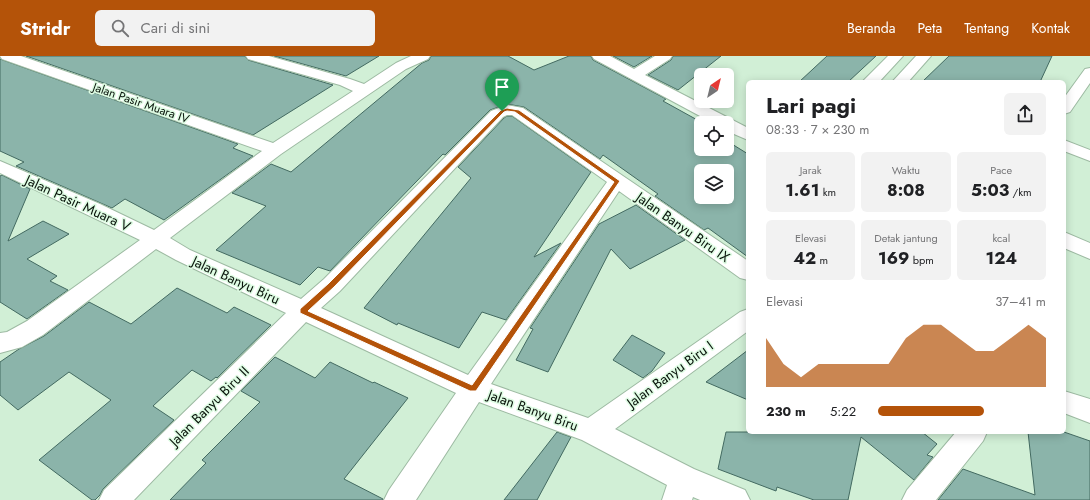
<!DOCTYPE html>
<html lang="id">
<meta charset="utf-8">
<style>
body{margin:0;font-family:Jost,sans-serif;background:#f2f2f2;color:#202124;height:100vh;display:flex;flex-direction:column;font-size:15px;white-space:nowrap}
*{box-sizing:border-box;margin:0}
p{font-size:13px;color:#757577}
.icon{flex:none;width:22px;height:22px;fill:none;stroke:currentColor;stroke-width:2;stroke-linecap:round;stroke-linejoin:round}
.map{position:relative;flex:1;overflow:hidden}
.panel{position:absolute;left:746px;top:24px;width:320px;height:354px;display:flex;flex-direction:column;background:#fff;border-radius:6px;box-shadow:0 2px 10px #0003}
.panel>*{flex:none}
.needle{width:26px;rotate:35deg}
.fabs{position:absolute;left:694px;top:12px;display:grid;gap:8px}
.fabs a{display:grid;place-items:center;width:40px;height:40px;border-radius:6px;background:#fff;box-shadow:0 2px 10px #0003;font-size:20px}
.pin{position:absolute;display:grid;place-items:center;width:34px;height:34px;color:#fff;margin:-41px -17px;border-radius:50% 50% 50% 0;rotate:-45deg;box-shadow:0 0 4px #0007}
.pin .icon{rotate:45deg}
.round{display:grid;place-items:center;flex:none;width:42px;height:42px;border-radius:6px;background:#f2f2f2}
.head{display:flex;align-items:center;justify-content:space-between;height:68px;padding:0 20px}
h1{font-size:22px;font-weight:700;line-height:30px}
.figures{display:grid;grid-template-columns:repeat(3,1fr);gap:6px;height:68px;padding:4px 20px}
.figures div{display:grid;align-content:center;border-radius:6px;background:#f2f2f2;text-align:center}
.figures b{font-size:17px;font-weight:700}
.figures small{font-size:11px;font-weight:400}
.figures p{font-size:11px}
.chart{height:112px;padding:8px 20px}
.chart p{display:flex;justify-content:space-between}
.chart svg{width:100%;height:72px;margin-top:4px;fill:#b45309;opacity:.7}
ul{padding:0 20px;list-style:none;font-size:13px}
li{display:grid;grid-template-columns:64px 48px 1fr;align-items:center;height:30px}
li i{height:10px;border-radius:5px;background:#b45309}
header{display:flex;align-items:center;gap:24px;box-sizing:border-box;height:56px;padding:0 20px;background:#b45309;color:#fff}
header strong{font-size:19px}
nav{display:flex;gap:22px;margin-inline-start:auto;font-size:14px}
.search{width:280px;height:36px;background:#f2f2f2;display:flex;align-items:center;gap:10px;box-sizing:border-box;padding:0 14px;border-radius:6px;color:#757577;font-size:15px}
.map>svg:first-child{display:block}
.building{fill:#8bb4aa;stroke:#436a61;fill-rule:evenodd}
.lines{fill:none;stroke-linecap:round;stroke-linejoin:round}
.street-casing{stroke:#9dbaa2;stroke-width:2}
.street{fill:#fff;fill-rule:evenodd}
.route{fill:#b45309;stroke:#fff;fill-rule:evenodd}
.labels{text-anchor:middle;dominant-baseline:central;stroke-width:3;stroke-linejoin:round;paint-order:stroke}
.far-street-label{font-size:12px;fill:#08120a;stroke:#defce3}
.street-label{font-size:14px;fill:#08120a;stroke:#defce3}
</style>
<header>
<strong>Stridr</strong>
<div class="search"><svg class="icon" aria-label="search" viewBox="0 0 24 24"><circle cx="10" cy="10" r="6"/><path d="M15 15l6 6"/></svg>Cari di sini</div>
<nav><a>Beranda</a><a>Peta</a><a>Tentang</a><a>Kontak</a></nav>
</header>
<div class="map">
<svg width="1090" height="444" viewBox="0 0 1090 444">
<rect width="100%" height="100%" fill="#d1efd6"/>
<path class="building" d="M26 0H245L248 4 333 29 253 79Z
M274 0H379L346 20Z
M431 0H508L534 14 569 0H591L593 4 666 43 663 45 701 66V93H727V85L748 98V201L708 172 704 174 655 140 658 138 603 99 600 103 524 51 507 48 490 54 445 99 443 98 330 215 318 211 300 229 216 194 266 150 232 137 271 108 291 116 422 7 429 4ZM701 115H727V141H701Z
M613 0H652L634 11Z
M673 0H721L678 34 648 19 671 4Z
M827 0H876L848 26H799Z
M949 0H1052L1040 26H922Z
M0 3 238 88 233 92 253 100 164 164 125 143 112 152 16 110 24 106 0 95Z
M507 60H512L591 116 534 201 561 187 506 264 482 256 459 292 398 267 397 269 364 252 471 122 458 111 504 62Z
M2 119 30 133 8 185 43 165 69 178 27 203 57 220 50 225 68 234 27 263 0 246V120Z
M636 149 685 184 630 213 611 193 548 316 516 304 533 273 530 272 599 168Z
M177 232 227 257 234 251 271 269 217 322 216 321 211 325 192 314 153 350 174 364 103 433 100 439 95 444H92L39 404 111 344 69 316 18 354 0 339V306L19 293 44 280 89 246 131 268Z
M632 279 665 297 652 315 643 322 613 304Z
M748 294V344L706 326Z
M275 301 315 322 330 306 373 327 374 326 408 342 344 423 383 443V444H170L206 407 202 404 260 346 241 335Z
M557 376 571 381 537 444H504Z
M726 376H922L937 388 927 399 933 401 914 424 861 381 848 444H814L777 431 776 435 718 413Z
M1028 376H1064L1090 385V444H938L963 413 1035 439Z"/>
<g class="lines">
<defs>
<path id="street" d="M0 0H21L273 87 353 35 340 29 248 3 246 0H269L350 23 364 28 396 7 411 0H430L428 3 406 13 281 98 170 182 190 194 301 243 324 223 491 55 507 49 523 52 748 205V224L740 222 619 135 491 328 588 362 740 256 748 253V275L615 373 694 413 745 434 750 444H700L693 441 692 444H662L667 429 582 384 479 346 416 444H384L389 434 456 337 306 266 134 444H99L104 434 286 257 176 204 156 193 43 279 22 291 0 297V277L7 276 27 265 140 184 0 117V105L100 148 154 174 262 95 2 3ZM507 59H512L607 126 468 319 321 252 340 235 503 61Z
M592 0H610L634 13 655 0H672L670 3 645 19 748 72V84L727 75V67H713L594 3Z
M888 0H903L879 26H862Z
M916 0H931L908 26H892Z
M1090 12V27L1070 56 1064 58V42L1085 13Z
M1064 84 1090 94V105L1064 95Z
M1064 176 1090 187V203L1064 192Z
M1064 335 1090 343V367L1064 357Z
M956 376H987L983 385 936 444H902L907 434Z"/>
</defs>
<use href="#street" class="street-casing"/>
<use href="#street" class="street"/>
</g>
<path class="route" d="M507 52 519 54 620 125 476 335H470L300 257V253L329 227 501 54ZM507 55 515 56 614 126 472 329 308 255 334 231 504 56Z"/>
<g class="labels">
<g class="far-street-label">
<text transform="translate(141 47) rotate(19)">Jalan Pasir Muara IV</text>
</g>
<g class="street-label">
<text transform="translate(78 147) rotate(25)">Jalan Pasir Muara V</text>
<text transform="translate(683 171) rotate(35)">Jalan Banyu Biru IX</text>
<text transform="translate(236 224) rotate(25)">Jalan Banyu Biru</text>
<text transform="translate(670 318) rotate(-36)">Jalan Banyu Biru I</text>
<text transform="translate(209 350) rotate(-45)">Jalan Banyu Biru II</text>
<text transform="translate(533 354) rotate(20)">Jalan Banyu Biru</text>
</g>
</g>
</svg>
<div class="fabs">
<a><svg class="needle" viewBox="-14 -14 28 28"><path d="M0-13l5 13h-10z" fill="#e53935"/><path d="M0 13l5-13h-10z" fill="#757577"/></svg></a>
<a><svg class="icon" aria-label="locate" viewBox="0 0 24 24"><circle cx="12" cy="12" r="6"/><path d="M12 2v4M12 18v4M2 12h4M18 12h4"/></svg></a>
<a><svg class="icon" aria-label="layers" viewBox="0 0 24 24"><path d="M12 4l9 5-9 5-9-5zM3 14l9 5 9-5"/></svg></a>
</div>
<div class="pin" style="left:502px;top:55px;background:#1e9e55"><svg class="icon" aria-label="arrive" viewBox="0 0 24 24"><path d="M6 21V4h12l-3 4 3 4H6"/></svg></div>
<section class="panel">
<div class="head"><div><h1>Lari pagi</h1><p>08:33 · 7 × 230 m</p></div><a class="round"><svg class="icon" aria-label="share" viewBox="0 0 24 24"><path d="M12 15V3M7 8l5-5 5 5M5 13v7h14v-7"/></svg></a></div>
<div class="figures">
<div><p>Jarak</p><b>1.61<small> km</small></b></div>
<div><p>Waktu</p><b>8:08</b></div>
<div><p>Pace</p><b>5:03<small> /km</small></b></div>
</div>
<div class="figures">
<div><p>Elevasi</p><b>42<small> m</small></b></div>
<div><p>Detak jantung</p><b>169<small> bpm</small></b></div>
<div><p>kcal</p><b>124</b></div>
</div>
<div class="chart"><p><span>Elevasi</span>37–41 m</p>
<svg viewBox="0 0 160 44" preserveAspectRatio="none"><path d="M0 44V14L10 30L20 38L30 30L40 30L50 30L60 30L70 30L80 14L90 6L100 6L110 14L120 22L130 22L140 14L150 6L160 14V44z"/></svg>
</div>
<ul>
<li><b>230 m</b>5:22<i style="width:63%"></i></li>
</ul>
</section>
</div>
